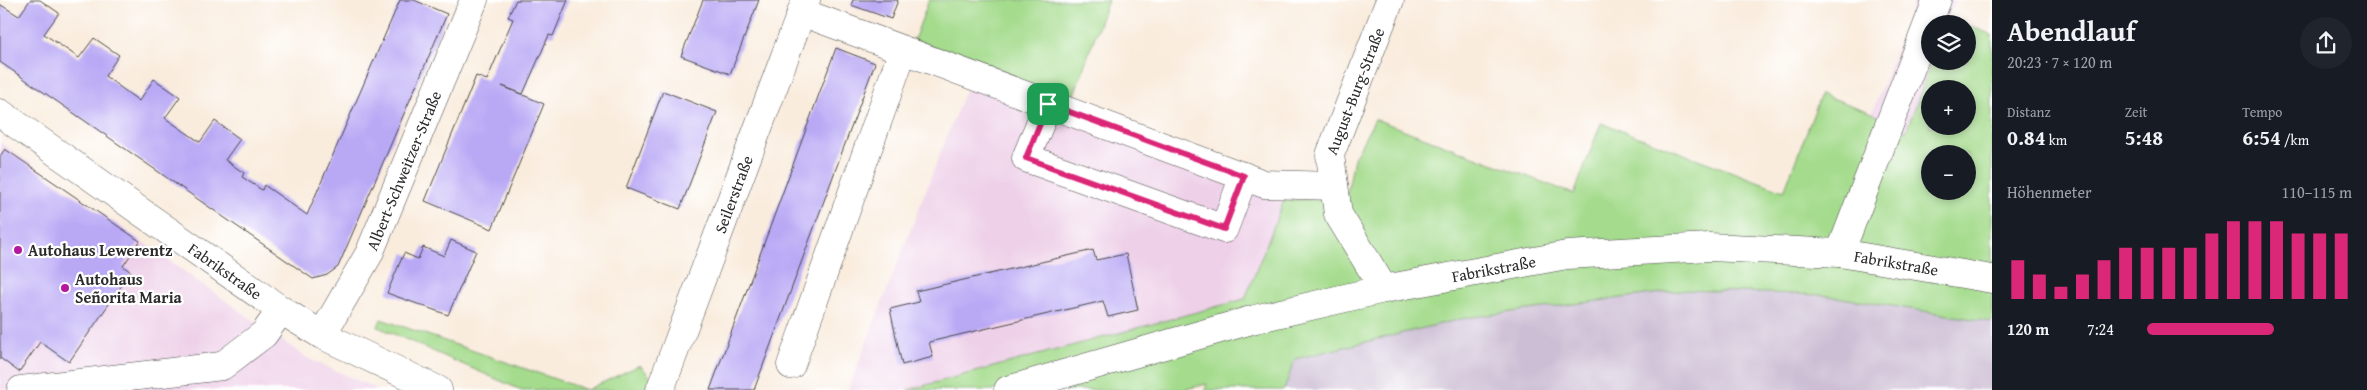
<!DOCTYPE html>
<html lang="de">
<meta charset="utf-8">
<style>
body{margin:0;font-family:"Gentium Book Plus",serif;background:#20242c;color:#f1f3f6;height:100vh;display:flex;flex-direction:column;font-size:19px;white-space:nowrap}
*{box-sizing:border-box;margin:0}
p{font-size:16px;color:#9ea1a6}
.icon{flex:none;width:28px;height:28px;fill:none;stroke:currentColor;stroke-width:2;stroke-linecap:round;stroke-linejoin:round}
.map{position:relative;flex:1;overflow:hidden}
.details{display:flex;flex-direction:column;background:#171b24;width:375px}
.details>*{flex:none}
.tools{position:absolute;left:1921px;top:15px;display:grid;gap:10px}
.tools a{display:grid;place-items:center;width:55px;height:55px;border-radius:50%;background:#171b24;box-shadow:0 2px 8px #0003;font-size:25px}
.pin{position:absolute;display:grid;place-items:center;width:42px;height:42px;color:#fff;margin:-21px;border-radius:10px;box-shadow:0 2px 8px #0006}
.round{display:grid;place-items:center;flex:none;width:52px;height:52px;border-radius:26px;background:#20242c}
.headline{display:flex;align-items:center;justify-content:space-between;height:85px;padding:0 15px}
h1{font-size:28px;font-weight:700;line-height:38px}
.figures{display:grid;grid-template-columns:repeat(3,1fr);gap:8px;height:85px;padding:5px 15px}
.figures div{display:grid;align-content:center}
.figures b{font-size:21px;font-weight:700}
.figures small{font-size:14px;font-weight:400}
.figures p{font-size:14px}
.chart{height:140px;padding:10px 15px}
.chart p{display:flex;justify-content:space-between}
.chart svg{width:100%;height:90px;margin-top:5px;stroke:#db2777;stroke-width:6}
ul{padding:0 15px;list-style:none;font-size:16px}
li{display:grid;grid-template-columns:80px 60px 1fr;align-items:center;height:38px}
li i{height:12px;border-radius:6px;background:#db2777}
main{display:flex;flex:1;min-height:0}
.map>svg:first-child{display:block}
.built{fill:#eed0e8}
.industrial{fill:#ccbed4}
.green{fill:#a4db8c;stroke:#68835c;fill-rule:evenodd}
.building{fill:#b9a9f5}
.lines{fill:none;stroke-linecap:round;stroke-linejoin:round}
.minor-casing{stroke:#4a4846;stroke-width:29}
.minor{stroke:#fff;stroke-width:28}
.route-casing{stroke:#fff;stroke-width:10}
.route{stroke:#db2777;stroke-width:6}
.poi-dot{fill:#b5179e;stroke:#fff;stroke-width:2}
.labels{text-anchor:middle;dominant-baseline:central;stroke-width:4.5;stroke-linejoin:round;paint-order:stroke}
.street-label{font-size:16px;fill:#2b2b2b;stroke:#fff}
.poi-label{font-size:16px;font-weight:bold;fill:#2b2b2b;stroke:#fff;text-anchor:start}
</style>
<main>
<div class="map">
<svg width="1992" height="390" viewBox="0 0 1992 390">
<rect width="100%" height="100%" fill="#fff"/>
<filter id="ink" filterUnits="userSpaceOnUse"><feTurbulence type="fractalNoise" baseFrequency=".02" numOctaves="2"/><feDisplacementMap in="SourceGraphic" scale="10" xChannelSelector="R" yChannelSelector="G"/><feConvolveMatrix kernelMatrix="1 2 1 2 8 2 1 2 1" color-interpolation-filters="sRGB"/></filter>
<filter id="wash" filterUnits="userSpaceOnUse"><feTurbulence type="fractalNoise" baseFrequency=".0096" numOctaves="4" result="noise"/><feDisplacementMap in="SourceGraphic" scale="20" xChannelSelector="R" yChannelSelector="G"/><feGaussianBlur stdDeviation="1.12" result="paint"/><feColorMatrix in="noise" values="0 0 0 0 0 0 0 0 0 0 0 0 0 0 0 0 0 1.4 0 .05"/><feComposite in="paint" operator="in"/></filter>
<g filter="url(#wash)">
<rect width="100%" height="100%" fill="#f9ecdd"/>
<path class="built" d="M1904 0H1955L1946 24H1930V61H1932L1906 132 1872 113 1913 4Z
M967 85 1284 200 1245 299 908 390H848Z
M0 142 307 358 379 390H0Z"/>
<path class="industrial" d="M1684 290 1823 295 1992 322V390H1284L1295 359 1465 318Z"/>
<path class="green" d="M929 0H1108L1072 100 914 40Z
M1968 25 1992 35V322L1823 295 1684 290 1465 318 1295 359 1284 390H1205L1207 384 1182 390H908L1245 299 1284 200 1346 199 1354 158 1375 119 1574 194 1601 123 1784 191 1821 94 1872 113 1906 132 1932 61H1968ZM1930 89H1968V126H1930ZM1930 154H1968V191H1930Z
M381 319 587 390 640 365 662 390H521L378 327Z"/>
<g id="blocks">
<path class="building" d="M30 0H40L59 13 44 34 79 58 94 38 119 55 105 76 139 101 154 79 180 97 165 118 200 142 215 121 240 139 225 160 244 173 242 177 262 190 264 185 307 215 400 0H414L447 14 338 267 327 275 313 279 0 62V7L1 5 19 16Z
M516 0H568L553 36 549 35 523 94 502 86 544 104 492 229 425 201 476 76 487 80 513 19 508 17Z
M703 0H759L730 74 681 56Z
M853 0H898L891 19 851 5Z
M836 48 875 63 754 390H710Z
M663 91 717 112 680 209 626 188Z
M5 149 140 241 123 266 131 272 69 362 40 342 19 372 0 358V156Z
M451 240 476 251 448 315 387 293 404 253 418 259 423 247 444 256Z
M1093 250 1096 260 1126 254 1138 310 1108 317 1103 301 929 342 933 357 902 365 890 309 919 302 916 291Z"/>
</g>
</g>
<g filter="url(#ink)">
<use href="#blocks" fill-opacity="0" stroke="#4a4846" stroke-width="1"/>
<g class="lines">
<defs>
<g id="minor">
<path d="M801 12 1264 184 1334 186"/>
<path d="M1048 104 1026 158 1224 229 1244 176"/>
<path id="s1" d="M0 113 281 310 322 335 438 390"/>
<path d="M1840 253 1937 0"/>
<path id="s2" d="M1384 289 1338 214 1330 155 1390 0"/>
<path id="s3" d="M322 335 369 254 474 0"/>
<path d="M791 365 903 50"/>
<path d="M21 390 222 366 264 334 281 310"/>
<path id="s4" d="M660 390 806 0"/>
<path id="s5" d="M1008 390 1255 319 1384 289 1567 255 1709 247 1840 253 1992 279"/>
</g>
</defs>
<use href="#minor" class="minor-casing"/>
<use href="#minor" class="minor"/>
</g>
</g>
<g class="lines" filter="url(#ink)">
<defs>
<path id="route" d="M1048 104 1244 176 1224 229 1026 158Z"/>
</defs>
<use href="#route" class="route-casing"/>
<use href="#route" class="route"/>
</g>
<g class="poi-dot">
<circle cx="18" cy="250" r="5"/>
<circle cx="65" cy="288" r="5"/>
</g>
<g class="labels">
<g class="street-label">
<text stroke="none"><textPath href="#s2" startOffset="216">August-Burg-Straße</textPath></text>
<text stroke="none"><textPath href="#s3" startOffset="184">Albert-Schweitzer-Straße</textPath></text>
<text stroke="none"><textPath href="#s4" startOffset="209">Seilerstraße</textPath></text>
<text stroke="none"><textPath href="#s5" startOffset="906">Fabrikstraße</textPath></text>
<text stroke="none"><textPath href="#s5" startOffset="501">Fabrikstraße</textPath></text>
<text stroke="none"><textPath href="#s1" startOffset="275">Fabrikstraße</textPath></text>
</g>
<g class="poi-label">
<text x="28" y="250">Autohaus Lewerentz</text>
<text x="75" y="279">Autohaus<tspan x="75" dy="18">Señorita Maria</tspan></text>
</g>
</g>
</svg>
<div class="tools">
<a><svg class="icon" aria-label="layers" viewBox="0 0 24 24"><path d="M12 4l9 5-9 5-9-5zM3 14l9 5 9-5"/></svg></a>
<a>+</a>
<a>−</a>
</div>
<div class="pin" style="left:1048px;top:104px;background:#1e9e55"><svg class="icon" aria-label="arrive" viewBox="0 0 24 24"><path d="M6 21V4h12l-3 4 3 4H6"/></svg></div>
</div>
<section class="details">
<div class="headline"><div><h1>Abendlauf</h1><p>20:23 · 7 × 120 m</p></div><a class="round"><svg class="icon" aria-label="share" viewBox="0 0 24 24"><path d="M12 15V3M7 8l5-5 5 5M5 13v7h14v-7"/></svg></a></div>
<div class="figures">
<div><p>Distanz</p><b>0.84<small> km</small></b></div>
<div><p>Zeit</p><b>5:48</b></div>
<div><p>Tempo</p><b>6:54<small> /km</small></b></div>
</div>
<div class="chart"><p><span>Höhenmeter</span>110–115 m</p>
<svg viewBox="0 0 160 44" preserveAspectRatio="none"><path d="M5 44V25M15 44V32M25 44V38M35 44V32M45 44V25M55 44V19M65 44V19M75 44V19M85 44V19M95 44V12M105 44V6M115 44V6M125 44V6M135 44V12M145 44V12M155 44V12"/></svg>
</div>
<ul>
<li><b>120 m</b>7:24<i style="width:62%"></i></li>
</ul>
</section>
</main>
